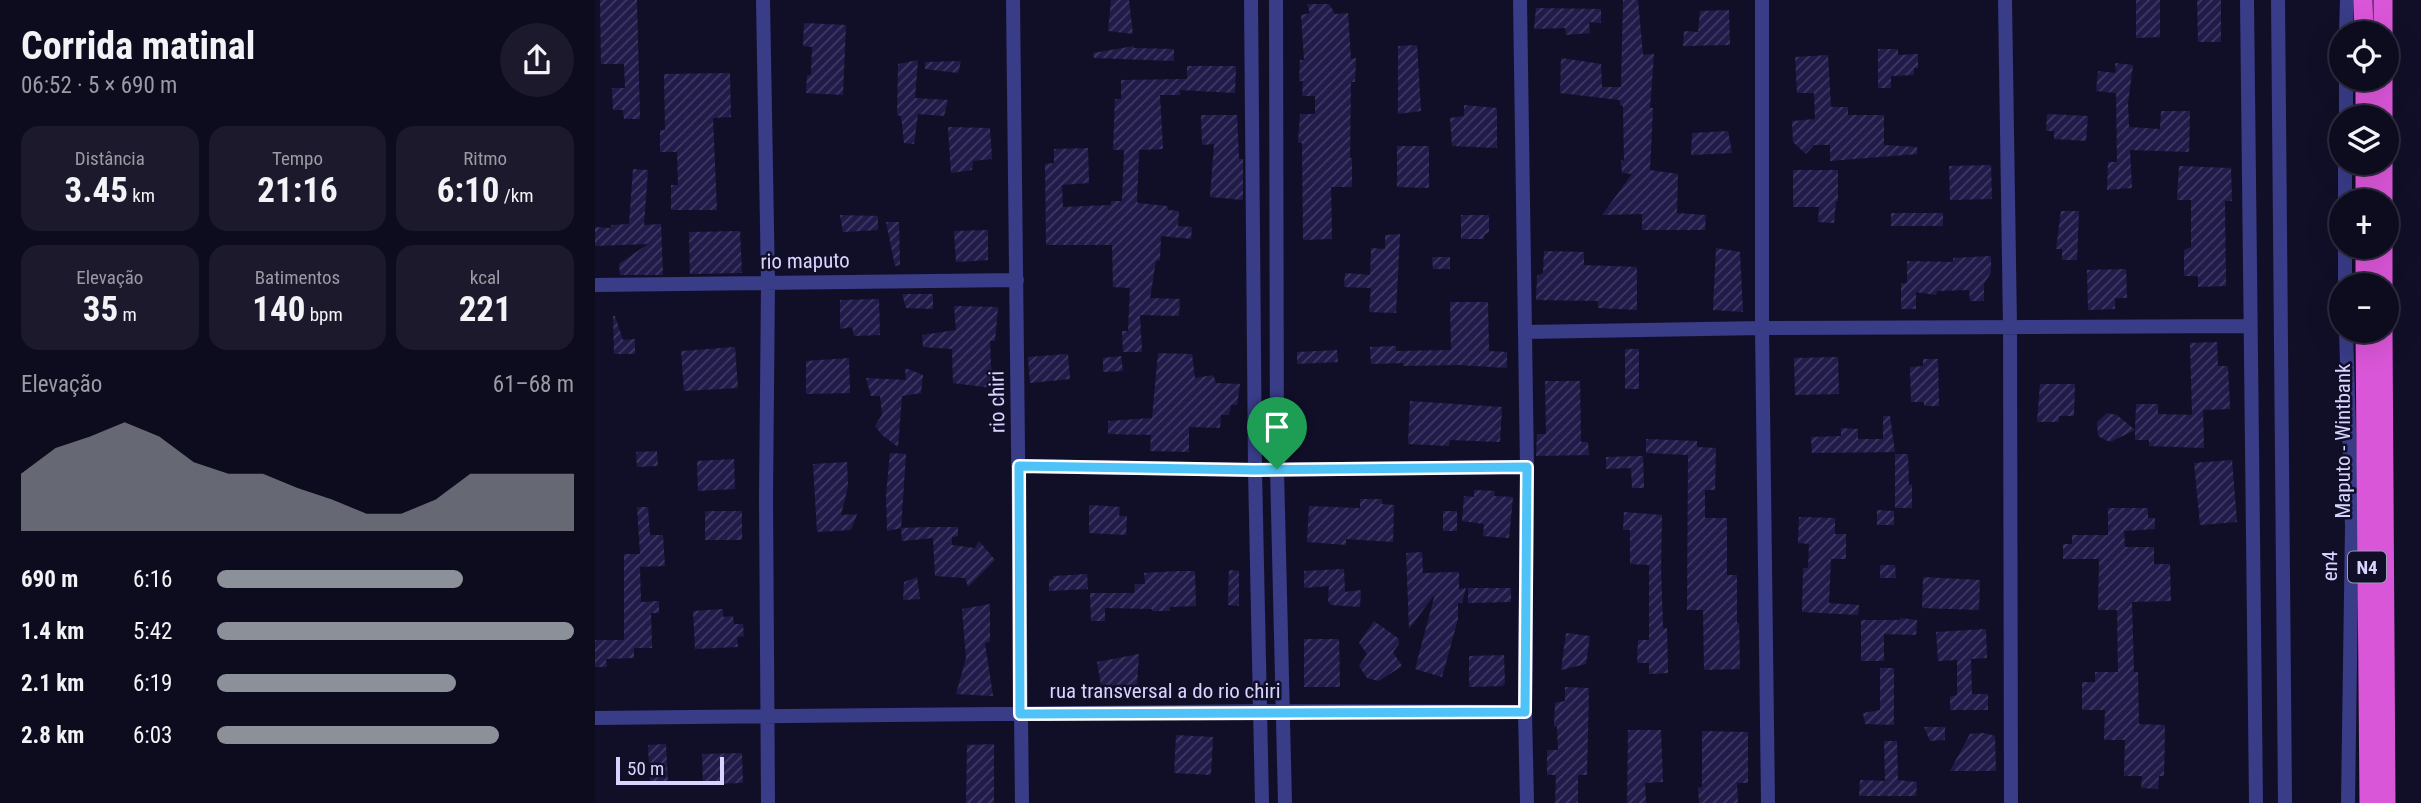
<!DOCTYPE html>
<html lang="pt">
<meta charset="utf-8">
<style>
body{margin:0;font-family:"Roboto Condensed",sans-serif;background:#1b192b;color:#f1f3f6;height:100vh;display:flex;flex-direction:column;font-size:26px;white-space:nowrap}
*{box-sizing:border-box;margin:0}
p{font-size:23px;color:#9a9ba4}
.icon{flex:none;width:38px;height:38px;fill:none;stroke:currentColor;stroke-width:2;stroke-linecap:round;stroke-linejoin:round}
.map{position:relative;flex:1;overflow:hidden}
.details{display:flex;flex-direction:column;background:#0d0b1e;width:595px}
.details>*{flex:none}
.fabs{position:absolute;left:1734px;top:21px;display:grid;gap:14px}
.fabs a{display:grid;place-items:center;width:70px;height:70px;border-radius:50%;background:#0d0b1e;box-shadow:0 7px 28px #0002,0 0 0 2px #2d2b3c;font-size:35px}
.scale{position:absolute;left:21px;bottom:18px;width:108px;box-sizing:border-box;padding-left:7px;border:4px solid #d7d5ff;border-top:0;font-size:19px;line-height:24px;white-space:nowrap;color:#d7d5ff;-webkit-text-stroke:5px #110f28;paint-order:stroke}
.pin{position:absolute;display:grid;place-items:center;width:60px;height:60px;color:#fff;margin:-72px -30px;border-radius:50% 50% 50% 0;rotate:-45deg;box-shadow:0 0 7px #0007}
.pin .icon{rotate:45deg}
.round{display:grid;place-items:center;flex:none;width:74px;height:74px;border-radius:37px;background:#1b192b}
.summary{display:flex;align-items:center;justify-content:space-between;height:119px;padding:0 21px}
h1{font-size:38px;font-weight:700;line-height:52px}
.figures{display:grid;grid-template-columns:repeat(3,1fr);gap:10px;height:119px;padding:7px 21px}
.figures div{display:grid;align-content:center;border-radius:18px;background:#1b192b;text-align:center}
.figures b{font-size:35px;font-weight:700}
.figures small{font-size:19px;font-weight:400}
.figures p{font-size:19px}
.chart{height:196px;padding:14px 21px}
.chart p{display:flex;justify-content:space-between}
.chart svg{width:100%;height:126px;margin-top:7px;fill:#8c9099;opacity:.7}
ul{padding:0 21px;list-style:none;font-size:23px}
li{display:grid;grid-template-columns:112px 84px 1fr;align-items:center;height:52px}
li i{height:18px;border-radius:9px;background:#8c9099}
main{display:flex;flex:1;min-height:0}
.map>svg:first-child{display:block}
.building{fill:url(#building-hatch)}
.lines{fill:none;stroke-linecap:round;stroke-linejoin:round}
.minor{stroke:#393c87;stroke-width:14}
.trunk{stroke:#da56d8;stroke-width:19}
.route-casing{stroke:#fff;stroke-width:14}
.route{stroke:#4fc3f7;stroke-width:9}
.labels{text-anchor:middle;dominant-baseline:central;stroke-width:5;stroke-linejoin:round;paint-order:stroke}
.shield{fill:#110f28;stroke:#9c9abe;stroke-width:2}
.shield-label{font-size:19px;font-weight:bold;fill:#d7d5ff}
.street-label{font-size:21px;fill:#d7d5ff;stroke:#110f28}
</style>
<main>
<section class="details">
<div class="summary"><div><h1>Corrida matinal</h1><p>06:52 · 5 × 690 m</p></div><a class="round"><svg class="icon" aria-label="share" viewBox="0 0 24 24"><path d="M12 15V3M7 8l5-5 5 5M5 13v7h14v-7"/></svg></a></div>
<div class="figures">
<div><p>Distância</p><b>3.45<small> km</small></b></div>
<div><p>Tempo</p><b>21:16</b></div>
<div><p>Ritmo</p><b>6:10<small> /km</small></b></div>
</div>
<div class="figures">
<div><p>Elevação</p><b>35<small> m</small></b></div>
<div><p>Batimentos</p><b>140<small> bpm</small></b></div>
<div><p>kcal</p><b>221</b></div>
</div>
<div class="chart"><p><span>Elevação</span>61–68 m</p>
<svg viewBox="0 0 160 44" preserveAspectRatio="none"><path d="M0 44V24L10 15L20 11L30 6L40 11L50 20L60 24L70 24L80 29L90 33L100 38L110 38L120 33L130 24L140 24L150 24L160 24V44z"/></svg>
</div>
<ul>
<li><b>690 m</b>6:16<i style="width:69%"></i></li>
<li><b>1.4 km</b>5:42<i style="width:100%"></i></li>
<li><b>2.1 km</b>6:19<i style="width:67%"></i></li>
<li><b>2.8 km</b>6:03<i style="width:79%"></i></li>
</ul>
</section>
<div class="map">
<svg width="1826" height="803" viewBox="0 0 1826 803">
<defs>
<pattern id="building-hatch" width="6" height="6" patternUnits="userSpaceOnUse" patternTransform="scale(1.75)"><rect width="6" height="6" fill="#201b49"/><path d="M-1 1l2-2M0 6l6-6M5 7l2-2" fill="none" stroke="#403b64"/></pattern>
</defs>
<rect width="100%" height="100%" fill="#110f28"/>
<path class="building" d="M5 0H42L45 119H29L28 110H18L17 88H30L29 64H6Z
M516 0H534L538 34 513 31Z
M1028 0H1043L1048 55 1059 54 1055 108H1058L1055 170 1083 174 1082 213 1111 215 1110 230H1047V214L1007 215 1037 174 1027 173 1026 160 1029 161 1028 106 1025 105V100L965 93 966 58 1006 64 1007 87H1026Z
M1541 0H1565V37L1541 38Z
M1602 0H1626V42H1603Z
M712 4H734L740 14 753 13 756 59 761 58 760 82H756L755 158H757V187H736L737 239 708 240 707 143H703L705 114H720V96H707L708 81H704L705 60H709L706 15 715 13Z
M941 8 1006 9V23L994 22 995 33 971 35 970 28 939 29Z
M1134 10 1135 45 1088 46 1089 31 1103 32 1105 11Z
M209 23 251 25 248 95 211 93 212 75H216L217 47 208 46Z
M822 45 826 111 803 114V46Z
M539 46V48L579 49V61L499 58 498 53Z
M1283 49H1303V55L1323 54V68H1319V75L1296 76V88H1283Z
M1233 55 1236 107H1253V115H1289V145L1322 147V154L1235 161V145H1219L1211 154 1198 142 1197 121 1220 119 1219 93H1202L1200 57Z
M323 60 320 98 353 100 349 116 323 114 319 144 309 143 306 116 302 115 303 64Z
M366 61 363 73 330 69V62Z
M1520 63 1538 65 1533 103 1534 127 1565 129 1566 111H1595L1594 152 1535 150 1537 188 1512 190 1513 162H1522L1521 93 1501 91 1503 71 1521 73Z
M592 66H641L640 93 585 90V95H565L568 149 544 150 542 201 543 203 572 206 573 210 584 211 583 226 597 227 596 239 566 236 565 260 561 261 555 298 585 299 584 316 545 315 547 352H528L527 331H533L535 288 518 287 517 245H451L450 164 459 163V149L493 148 494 183 467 185 468 207 516 205V201H527L529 150H518L520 99H526V80L592 79Z
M135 73 136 117 118 118 122 210H76V185H83L82 152H65V130H70L69 74Z
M869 105 902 108V148L857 146 855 118 869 116Z
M1452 114 1493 116 1491 141 1459 139V131H1451Z
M606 115H642L644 159H648V200L615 197 619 144 607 145Z
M353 127 395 128 397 159 378 161 377 170 356 173Z
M1133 131 1137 153 1096 155 1097 133Z
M802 146H834V188L802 187Z
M1396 165 1397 199 1355 200 1354 166Z
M1584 166 1636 168 1637 201H1630L1631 286 1603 287V276H1589V250L1596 247V200H1582Z
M38 169 53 170 49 225 66 224 68 275H25L24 264 53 244 0 246V227L16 228V225L34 224Z
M1198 170H1243V201H1241L1239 223 1223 222 1224 207H1198Z
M1466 211H1484L1482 260H1467V249H1461Z
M1296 213H1348V226H1296Z
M245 215 283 216V230L248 232Z
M866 215H894V232L889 235V239H866Z
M291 222H304L305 265 300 266Z
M393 230V260L361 262 359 231Z
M145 231 147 273 95 274 94 232Z
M805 234 801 313 774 312 776 288 749 287 750 273 775 275 776 248 790 249V235Z
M1121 248 1145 252 1148 312 1118 310Z
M949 251 989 252V265L1042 267V310L1003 308V301L941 300 942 276 948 273Z
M1396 256V272L1389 284V301H1375L1374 290 1342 291 1341 295 1321 292V309H1306V283H1312V261L1358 262V258Z
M837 257H855V269H838Z
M1531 269 1532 298H1520V309L1493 310 1492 270Z
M307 294H338V309L311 308Z
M284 299 285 335 259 336 257 327 245 329V300Z
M855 302H893L894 351 912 352V368L864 365 808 366V363L776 364 775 347 801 346V351L856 350Z
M359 306 403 307 400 341H395L397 388 358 383 357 349 328 347 327 335 361 330Z
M18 316H20L28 340 40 339V354H19Z
M1622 342 1623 366H1633L1635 409 1608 410 1609 448 1554 446V440H1540V430L1515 442 1503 436 1502 422 1512 413 1522 415 1540 430 1541 404H1563V414L1597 415 1595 343Z
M140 347 143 388 89 391 86 351Z
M1030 349H1044V389H1030Z
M742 350 743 362 702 364V352Z
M563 353 597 354 600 378 618 375 621 383 645 384 642 405H636L634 415H626L625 428 594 427V452L555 451 556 435 513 434V421L557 418Z
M473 354 475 379 435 383 433 357Z
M526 356 528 371 508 372V358Z
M1243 357 1244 394 1200 395 1199 358Z
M254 358 255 393 211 394V361Z
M1328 359H1343L1344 406H1329V402H1316L1315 367 1328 366Z
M310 368 328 375 326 393 307 396 303 447 287 435 280 426 287 415 285 396H276L271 378 311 380Z
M950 381H985L986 442H993L994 455 941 456 942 434H951Z
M1445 384H1480L1479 416H1464V422H1442Z
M815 401 907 407 905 442 855 440 854 446 813 444Z
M1288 416H1295L1300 452 1217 453 1216 437 1246 436V428L1263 429V439H1288Z
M1051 439 1102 441V447L1121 448 1120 490H1110V518H1132V575H1142V623H1144L1145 669 1109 670 1108 610H1092L1093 455 1051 453Z
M62 451 63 466 42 467 41 452Z
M295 453 311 454 306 528 292 531 291 494Z
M1300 454H1313L1314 485 1317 484V508H1300Z
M1048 456 1049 488H1037L1036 468 1011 469V457Z
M139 459 140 489 103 491 102 461Z
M1637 460 1642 522 1605 525 1599 463Z
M252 462 253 486 246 515 262 514 256 530 222 532 218 464Z
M879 490 900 491 899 496 918 497 914 538 888 536 889 524 867 521 869 496 879 497Z
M765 499H787V504L799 505 798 542 751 539V545L712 542 714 506 765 508Z
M494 505 525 507 524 516H532L531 535 494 533Z
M42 507H53L55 535H68L70 566 45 567 46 602 64 601V613H56L57 648H39V658L11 659 12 667H0V640H29V554H45Z
M1513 508H1553V518H1560V529L1529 531 1530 547H1559V564H1575L1576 601 1537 602 1539 672H1543L1544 724 1570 725 1569 776H1564L1563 789 1546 788 1547 776H1529L1530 740H1509L1510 710H1487V682H1500V672H1523L1522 610H1503L1504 559H1468V544H1477V535H1513Z
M1282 510 1299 511V525H1282Z
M110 511H147V540H110Z
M848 511H862V531H848Z
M1029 512 1067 515 1066 568 1068 628H1072L1073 673 1054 674V663H1042L1043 640H1054V565L1035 564V530H1028Z
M1204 517 1240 518V534H1251V559H1236L1234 603 1264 605 1263 615 1207 612 1208 568H1213L1214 544 1203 543Z
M332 527H363V536L357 537V545L380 548 384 541 400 560 373 587 370 578 340 576 338 538 307 541 306 528Z
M827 552 828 573 864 572V589L871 588 867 603H863V619L847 677 820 669 840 594 814 629 811 553Z
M1285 565H1300L1301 578H1285Z
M749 569 750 592 766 590 765 607 736 605 733 601 734 586 709 588V571Z
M634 570 644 571V606L633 605Z
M583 571H600L601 606 575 607V611H557V609L510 608V621H496L495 593H539L540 584H550L549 573Z
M492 574 493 589 454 591V580L458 579V576Z
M322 577 325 599 308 600 309 582Z
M1328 577 1385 580 1384 610 1327 608Z
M873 588H916V602L873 603Z
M395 604V642L390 643 398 696 361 694 371 658 367 609Z
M128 609V617L138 616 139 624H148L149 636 142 637 143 647 100 649 98 611Z
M1305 618 1322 620 1321 635 1289 634V661H1266V620H1305Z
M779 621 804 639V644L798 652 807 666 784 681 772 678 764 666 772 654 764 643Z
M1391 629 1392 658 1376 659 1377 694H1393V710H1355V697L1362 695V660L1343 661 1341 632Z
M971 633 995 636 991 664 966 670Z
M709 639H744L745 687H709Z
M544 654 542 686 506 685 502 662Z
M909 655 910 683 907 686 874 687V656Z
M1285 668H1299V725L1270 724 1268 713 1285 710Z
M970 687 994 688 992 775H983V803H960L961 775H952V750H963L962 727 959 726 960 703 970 701Z
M1329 727H1350V740L1335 741Z
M1033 730H1066L1068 782 1050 783 1051 803H1032Z
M1107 731 1153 732V783H1142L1143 803H1104L1103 788 1107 787Z
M1389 733 1400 736 1401 771H1355L1375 734Z
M581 735 618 737 616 775 579 773Z
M1289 741H1302L1303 780 1322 782 1321 796H1264L1265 780 1290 781Z
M71 744 73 784 55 785 53 745Z
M399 744V803H371L372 745Z
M147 753 148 783 108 784 107 754Z"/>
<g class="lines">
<path class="minor" d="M168 0 173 283 171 497 173 803
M418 0 427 803
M656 0 660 470 667 803
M681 0 682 469 690 803
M925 0 932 467 930 712 932 803
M1167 0V328L1173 803
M1410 0 1415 327 1416 803
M1652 0 1661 803
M1683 0 1690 803
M1751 33 1752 0
M1751 117V79
M1750 201V163
M1750 247V285
M0 285 422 280
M1751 331 1757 526 1753 803
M930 332 1167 328 1655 326
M424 466 660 470 932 467
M0 718 688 711 930 712"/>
<path class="trunk" d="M1768 0 1769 33
M1788 33V0
M1770 79V117
M1788 117V79
M1770 163V201
M1788 201V163
M1770 247V285
M1788 285V247
M1770 331 1774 803
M1788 331 1791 803"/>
</g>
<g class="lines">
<defs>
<path id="route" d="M424 466 660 470 932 467 930 712 425 714Z"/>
</defs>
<use href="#route" class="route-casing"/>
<use href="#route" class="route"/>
</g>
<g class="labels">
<rect class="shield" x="1753" y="551.5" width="38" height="31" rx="5"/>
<g class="shield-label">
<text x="1772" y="567">N4</text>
</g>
<g class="street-label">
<text transform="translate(210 261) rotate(-1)">rio maputo</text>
<text transform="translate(402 402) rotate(-91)">rio chiri</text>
<text transform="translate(1748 441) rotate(-90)">Maputo - Wintbank</text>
<text transform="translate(1735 566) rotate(-89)">en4</text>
<text x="570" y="691">rua transversal a do rio chiri</text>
</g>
</g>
</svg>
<div class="fabs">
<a><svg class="icon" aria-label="locate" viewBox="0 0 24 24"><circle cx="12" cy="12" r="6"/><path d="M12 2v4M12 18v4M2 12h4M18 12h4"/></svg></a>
<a><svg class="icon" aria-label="layers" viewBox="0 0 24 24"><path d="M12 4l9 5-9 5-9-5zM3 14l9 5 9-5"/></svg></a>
<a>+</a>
<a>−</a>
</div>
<div class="scale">50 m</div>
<div class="pin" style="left:682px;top:469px;background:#1e9e55"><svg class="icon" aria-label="arrive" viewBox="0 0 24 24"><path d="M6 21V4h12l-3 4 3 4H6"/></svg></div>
</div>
</main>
